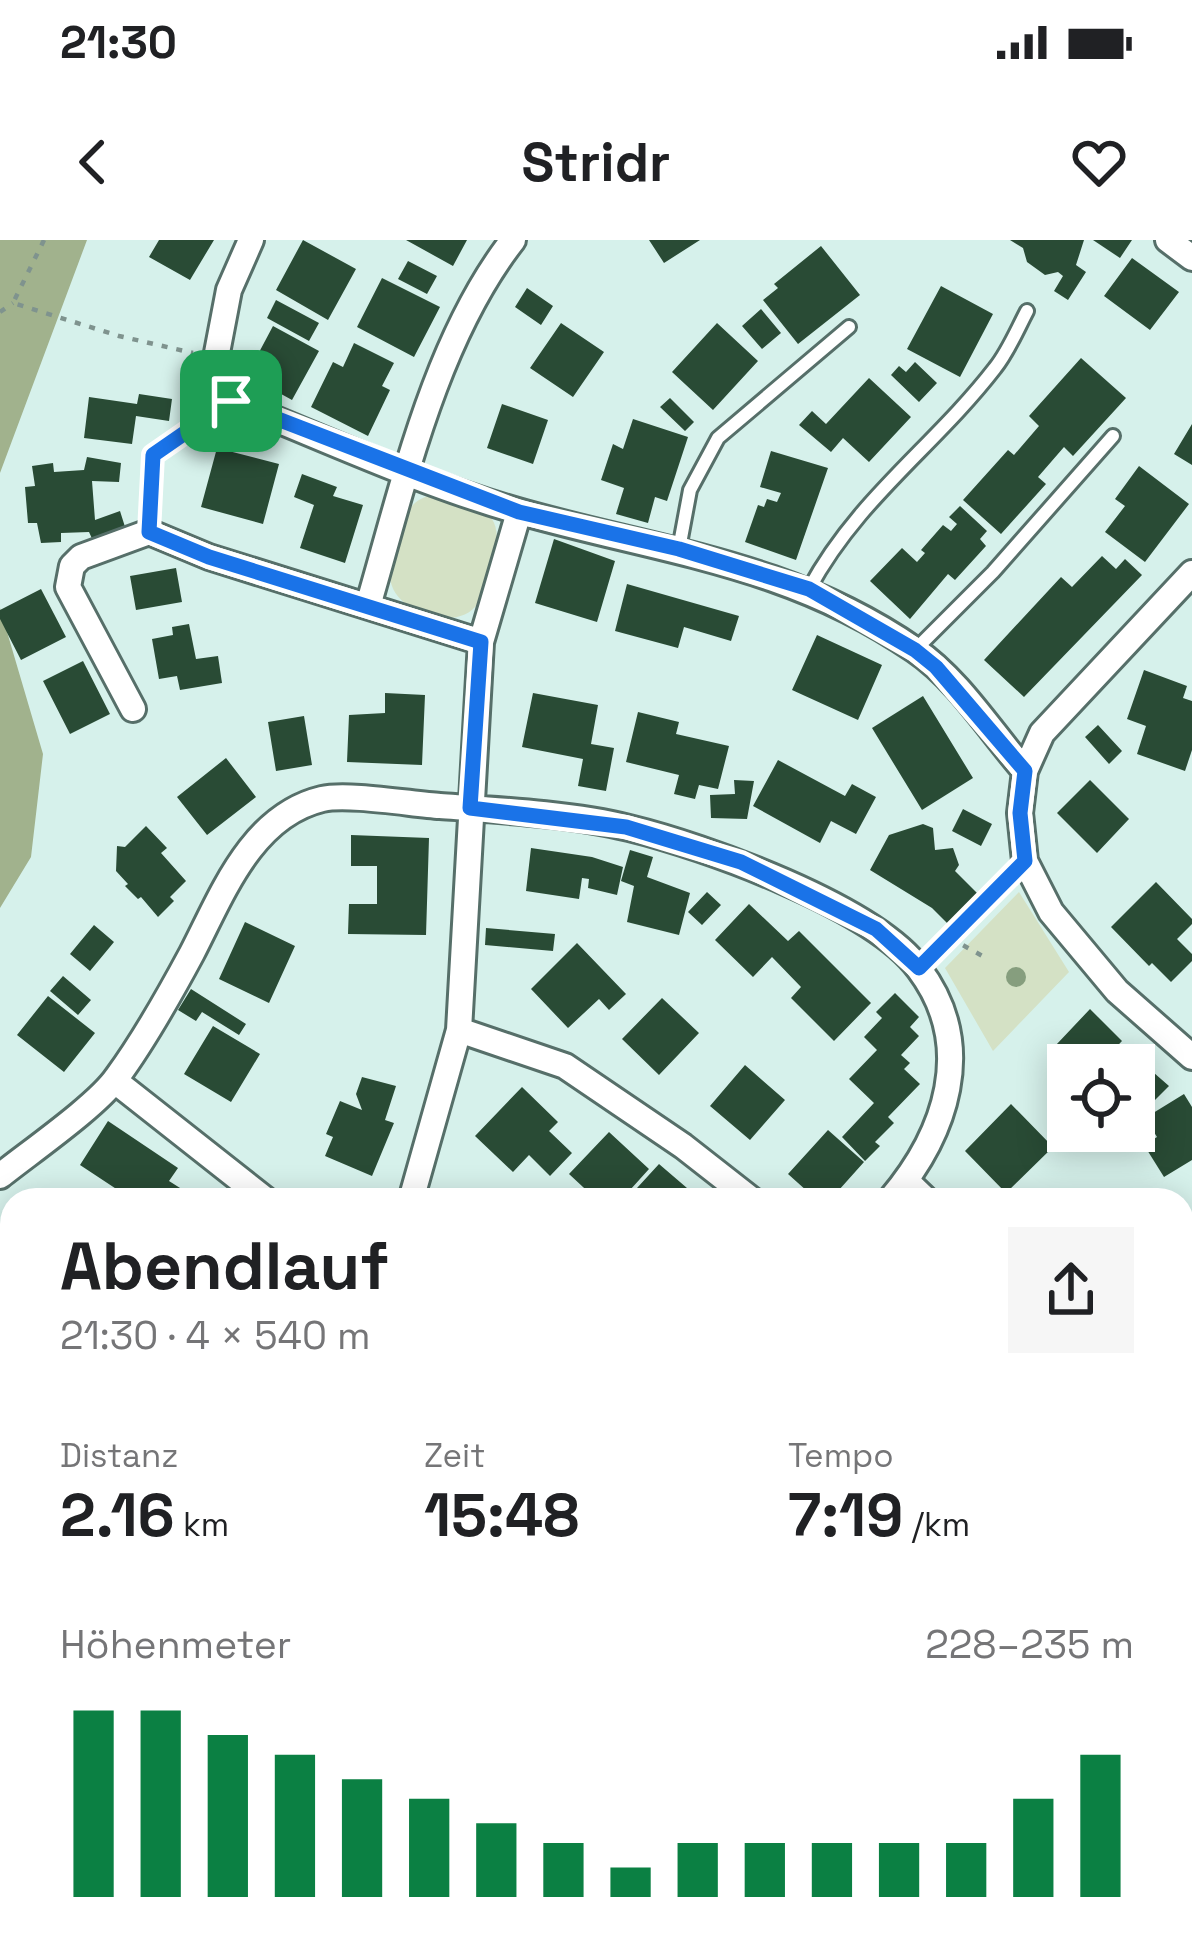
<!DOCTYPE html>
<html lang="de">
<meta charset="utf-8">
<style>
body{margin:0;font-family:"Space Grotesk",sans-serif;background:#f6f6f6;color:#202124;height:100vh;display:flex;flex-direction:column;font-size:45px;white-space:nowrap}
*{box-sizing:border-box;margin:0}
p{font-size:39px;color:#757577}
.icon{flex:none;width:66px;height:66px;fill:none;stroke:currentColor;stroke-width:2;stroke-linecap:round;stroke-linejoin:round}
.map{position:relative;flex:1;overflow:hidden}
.panel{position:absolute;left:0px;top:948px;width:1194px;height:771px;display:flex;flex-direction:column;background:#fff;border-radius:36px 36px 0 0;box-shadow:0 6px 30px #0003}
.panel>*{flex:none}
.controls{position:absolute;left:1047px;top:804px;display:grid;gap:24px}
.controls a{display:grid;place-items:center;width:108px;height:108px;border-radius:0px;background:#fff;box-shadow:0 6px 30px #0003;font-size:60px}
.pin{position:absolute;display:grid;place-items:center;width:102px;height:102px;color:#fff;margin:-51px;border-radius:24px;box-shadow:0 6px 18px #0006}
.round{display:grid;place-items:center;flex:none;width:126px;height:126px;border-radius:0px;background:#f6f6f6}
.summary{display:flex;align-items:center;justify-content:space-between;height:204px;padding:0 60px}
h1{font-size:66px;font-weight:800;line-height:90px}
.stats{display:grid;grid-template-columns:repeat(3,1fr);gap:18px;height:204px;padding:12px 60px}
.stats div{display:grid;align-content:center}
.stats b{font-size:60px;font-weight:800}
.stats small{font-size:33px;font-weight:400}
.stats p{font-size:33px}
.chart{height:336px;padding:24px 60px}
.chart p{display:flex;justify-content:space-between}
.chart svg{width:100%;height:216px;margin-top:12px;stroke:#0b8043;stroke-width:6}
.status{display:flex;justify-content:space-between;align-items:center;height:84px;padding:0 60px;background:#fff;direction:ltr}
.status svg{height:33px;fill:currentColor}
header{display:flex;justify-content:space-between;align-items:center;height:156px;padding:0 60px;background:#fff;font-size:54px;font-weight:800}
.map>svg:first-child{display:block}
.built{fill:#c2e6de}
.green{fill:#d4e1c5}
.forest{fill:#a1b28d}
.building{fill:#294b35}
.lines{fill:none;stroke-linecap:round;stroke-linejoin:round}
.service-casing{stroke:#566f69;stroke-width:18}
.minor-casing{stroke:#566f69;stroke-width:30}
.secondary-casing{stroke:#566f69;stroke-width:42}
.path{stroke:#7f938e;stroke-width:4.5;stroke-dasharray:6 9;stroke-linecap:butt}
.service{stroke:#fff;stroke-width:12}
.minor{stroke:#fff;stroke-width:24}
.secondary{stroke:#cef1f5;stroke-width:36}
.tree{fill:#869e7e}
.route-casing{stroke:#fff;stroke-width:24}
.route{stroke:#1a73e8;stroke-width:15}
</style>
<div class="status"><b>21:30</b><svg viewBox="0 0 49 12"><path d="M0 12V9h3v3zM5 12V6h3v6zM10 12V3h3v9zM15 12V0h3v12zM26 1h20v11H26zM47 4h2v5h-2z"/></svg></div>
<header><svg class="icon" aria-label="back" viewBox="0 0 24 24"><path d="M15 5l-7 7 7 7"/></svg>Stridr<svg class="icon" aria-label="heart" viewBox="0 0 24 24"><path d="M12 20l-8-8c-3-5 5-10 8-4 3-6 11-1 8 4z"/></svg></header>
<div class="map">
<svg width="1192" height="1718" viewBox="0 0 1192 1718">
<rect width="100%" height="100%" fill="#d6f1eb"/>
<path class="built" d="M12 1655V1707H259L248 1718H0V1669Z"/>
<path class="green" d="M437 254C476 267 508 268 493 319 488 333 485 351 478 363 460 392 402 375 392 346 385 328 400 281 412 266 419 258 427 256 437 254Z
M1019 652 1069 732 993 811 945 728Z"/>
<path class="forest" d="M0 0H87L0 233Z
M0 368 43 514 31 617 0 668Z"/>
<path class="building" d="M159 0H214L190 40 149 17Z
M303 0 356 29 328 80 276 50Z
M406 0H467L453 26Z
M649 0H700L664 23Z
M1010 0H1084L1076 25 1086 32 1068 60 1054 51 1063 36 1058 32 1045 35 1027 22 1023 8Z
M1093 0H1132L1120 18Z
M821 6 860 55 798 104 763 60 778 48 774 44Z
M1132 18 1179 52 1150 90 1104 56Z
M408 21 437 36 427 54 398 39Z
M382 38 440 67 414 117 357 87Z
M941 46 993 74 960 137 907 109Z
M527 48 553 66 541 85 515 67Z
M276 60 319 83 309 101 267 78Z
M761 69 781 93 762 109 742 86Z
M561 83 604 112 573 157 530 128Z
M717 83 758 121 713 170 672 132Z
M273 86 319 111 292 160 247 135Z
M354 103 394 123 382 146 390 150 368 196 311 167 333 122 343 127Z
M1081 118 1126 158 1073 216 1064 207 1038 237 1046 244 1001 294 963 260 1008 210 1014 215 1039 186 1029 176Z
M915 122 937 143 919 162 891 135 899 126 906 132Z
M869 138 911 177 869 222 843 198 831 212 799 185 812 171 826 184Z
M139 154 172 159 169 181 136 176 132 204 84 198 89 157 137 164Z
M670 158 694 182 685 191 660 167Z
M502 164 548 180 533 224 487 208Z
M633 179 688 197 667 261 655 257 648 283 616 274 624 248 601 240 613 204 623 209Z
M1192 184V225L1174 214Z
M217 208 279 224 263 284 201 267Z
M771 211 828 228 796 320 745 302 758 265 764 267 767 259 777 262 781 253 760 247Z
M87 217 121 223 119 242 92 241 95 280 120 271 126 290 94 303 89 292 61 293V302L41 303 37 283H28L25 247 35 246 32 226 53 223 54 232 84 230Z
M1139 226 1189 264 1145 322 1105 292 1125 266 1115 259Z
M302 234 337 247 333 256 363 265 345 323 300 308 314 265 294 257Z
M960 266 987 291 980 299 986 306 955 340 948 334 910 379 870 341 902 308 917 322 925 313 921 310 943 285 951 291 957 284 949 277Z
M554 299 615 321 597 382 535 363Z
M1102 316 1116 329 1125 319 1142 335 1024 457 984 420 1061 337 1072 347Z
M176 328 182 362 136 370 130 336Z
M627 344 739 376 731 401 684 387 678 408 615 391Z
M41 349 66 397 21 420 0 379V370Z
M189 384 196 419 218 416 222 443 180 450 177 436 159 439 152 399 173 395 172 387Z
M817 395 882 425 858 480 792 450Z
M83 421 110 474 70 494 43 441Z
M1144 430 1187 446 1183 458 1192 461V510L1185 531 1137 514 1146 486 1127 479Z
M385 453 425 455 422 525 347 522 349 475 385 473Z
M533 453 598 465 591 504 614 508 606 551 578 546 583 519 522 507Z
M923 456 973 538 922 570 872 488Z
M638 472 679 482 676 494 729 506 718 549 699 545 695 559 674 554 679 535 626 522Z
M304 476 312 525 276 531 268 482Z
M1098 485 1122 511 1109 524 1085 497Z
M226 518 256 557 207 595 177 557Z
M778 520 845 556 852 544 876 557 856 594 831 581 820 603 753 566Z
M734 540 754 541 747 579 711 578 710 555 735 554Z
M1090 540 1129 579 1097 613 1057 573Z
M963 569 992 584 981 606 952 591Z
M923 584 933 588 935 610 953 608 959 625 955 631 978 654 949 685 932 668 870 630 889 595Z
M146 586 167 608 161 613 186 641 170 657 174 661 158 677 141 657 138 659 125 646 128 644 116 631 117 606 125 607Z
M351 595 429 598 426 695 348 694 349 664H377V626H351Z
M531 608 592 617 623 627 617 655 588 648 589 639 582 638 579 659 526 651Z
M630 610 653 617 647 637 690 653 679 695 627 682 634 646 621 641Z
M1156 642 1192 679V684L1177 699 1192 714V721L1171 742 1152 723 1149 726 1111 687Z
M707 652 721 665 702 685 688 672Z
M749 664 788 701 799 691 871 763 834 801 791 758 801 747 772 717 753 737 715 700Z
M245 682 295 706 269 763 219 739Z
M94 685 114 702 90 731 70 714Z
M486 688 555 694 553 711 485 705Z
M577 703 626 754 609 770 599 759 568 788 531 749Z
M63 736 91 760 78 775 50 751Z
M191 749 246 784 239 795 202 772 196 781 178 770Z
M895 753 919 777 910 787 919 796 901 815 910 823 904 829 920 844 888 877 894 883 875 902 880 906 865 921 842 897 874 863 849 839 877 810 864 797 882 778 876 772Z
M48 756 95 793 64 832 17 795Z
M662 758 699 793 659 835 622 799Z
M1090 769 1122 801 1099 825H1076L1056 805Z
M213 786 260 814 231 862 184 834Z
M1130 812 1169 846 1149 866 1134 851V825H1117Z
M745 825 785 860 750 900 710 866Z
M362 837 396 846 385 880 394 883 372 936 325 916 333 897 326 894 340 861 362 870 356 854Z
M522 847 558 882 549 891 572 913 550 936 529 915 513 932 475 896Z
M1184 854 1192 867V920L1164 937 1144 905 1157 897 1145 878Z
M1011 864 1053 907 1006 953 965 911Z
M108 881 178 928 169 941 199 960H133L80 925Z
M828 890 864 922 830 960H817L788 934Z
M609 892 649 929 621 960H597L569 934Z
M659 924 687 948 676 960H626Z
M0 1007 12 1016V1051L0 1042Z
M12 1188V1297L0 1315V1242L8 1229 0 1224V1206Z
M1182 1438 1192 1442V1490L1182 1486Z
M1192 1549V1618L1182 1622V1553Z
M444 1707H512L516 1710 509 1718H456Z
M519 1707H551L539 1718H524Z"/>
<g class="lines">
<defs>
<path id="service" d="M149 292 153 215 231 161
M679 309 690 250 718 198 849 87
M809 349C858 258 934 207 995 128 1008 112 1017 90 1027 71
M915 410 993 332 1113 196
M910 936 935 960
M1182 1403 1192 1408
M77 1707 91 1718
M153 1707 167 1718
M199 1718 209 1707"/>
<path id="minor" d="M251 0 229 50 216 118 231 161C326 199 422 244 521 272 662 312 789 323 915 410 958 439 991 492 1025 531
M1168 0 1192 18
M1192 333 1042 493 1025 531 1020 573 1025 621 1051 672 1117 751 1192 817
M368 366C403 246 435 100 513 0
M133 469 68 347 72 326 81 317 149 292 209 317 481 402
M459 790 565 826 683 906 752 960
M115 841 266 960
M0 936C30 912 98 865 117 837 145 799 170 754 192 713 222 655 251 576 322 559 347 553 411 564 440 566 498 570 574 574 629 588 704 606 874 667 919 729 977 806 946 894 890 960
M411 960 459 790 481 402 519 272
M1182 1327 1192 1311
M0 1400 12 1413
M0 1590 12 1575
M1050 1707 1066 1718
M1025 1718 1031 1707"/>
<path id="secondary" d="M1182 1212 1192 1204
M655 1718 666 1707"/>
</defs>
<use href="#service" class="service-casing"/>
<use href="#minor" class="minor-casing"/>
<use href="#secondary" class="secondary-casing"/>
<path class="path" d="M44 0 13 63 119 96 193 113
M0 72 13 63
M950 698 988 719
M936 712 1004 643
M0 1342 12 1325"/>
<use href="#service" class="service"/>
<use href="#minor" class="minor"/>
<use href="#secondary" class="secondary"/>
</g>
<circle class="tree" cx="1016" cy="737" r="10"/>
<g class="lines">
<defs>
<path id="route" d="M231 161 519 272 679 309 809 349 915 410 936 427 1025 531 1020 573 1025 621 919 728 876 689 741 622 626 587 470 568 481 402 209 317 149 292 153 215Z"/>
</defs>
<use href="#route" class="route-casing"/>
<use href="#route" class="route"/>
</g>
</svg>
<div class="controls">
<a><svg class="icon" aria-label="locate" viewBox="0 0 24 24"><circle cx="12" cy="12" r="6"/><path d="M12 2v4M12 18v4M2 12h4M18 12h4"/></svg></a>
</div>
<div class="pin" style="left:231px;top:161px;background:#1e9e55"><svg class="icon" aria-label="arrive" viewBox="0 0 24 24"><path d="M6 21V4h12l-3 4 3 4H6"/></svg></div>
<section class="panel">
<div class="summary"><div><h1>Abendlauf</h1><p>21:30 · 4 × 540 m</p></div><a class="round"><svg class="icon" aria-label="share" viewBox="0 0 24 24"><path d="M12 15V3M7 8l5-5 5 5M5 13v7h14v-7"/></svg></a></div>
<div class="stats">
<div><p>Distanz</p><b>2.16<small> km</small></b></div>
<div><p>Zeit</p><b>15:48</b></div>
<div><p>Tempo</p><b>7:19<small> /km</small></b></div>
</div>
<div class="chart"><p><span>Höhenmeter</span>228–235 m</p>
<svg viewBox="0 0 160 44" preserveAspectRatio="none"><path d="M5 44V6M15 44V6M25 44V11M35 44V15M45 44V20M55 44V24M65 44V29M75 44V33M85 44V38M95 44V33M105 44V33M115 44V33M125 44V33M135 44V33M145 44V24M155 44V15"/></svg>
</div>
</section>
</div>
